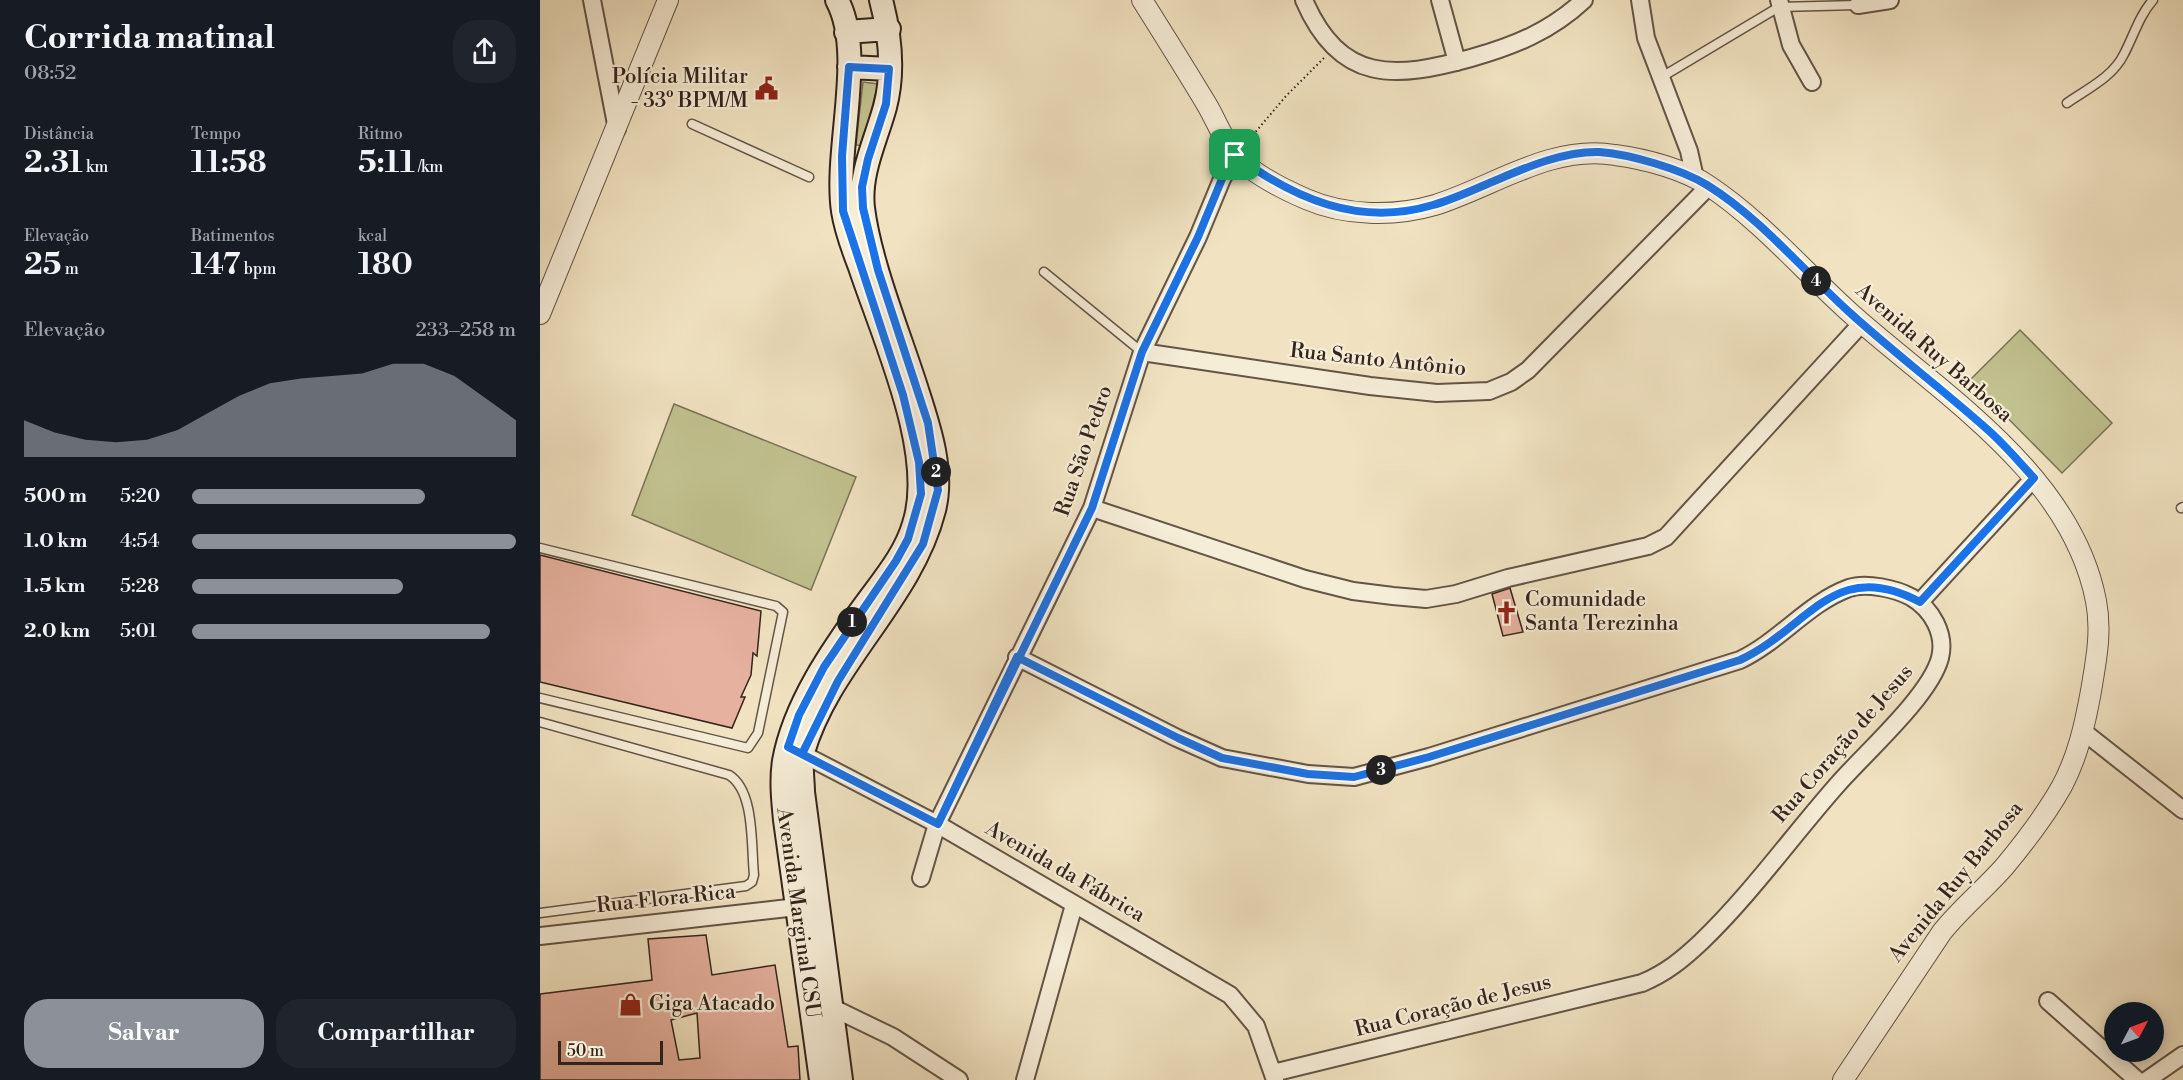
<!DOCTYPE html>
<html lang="pt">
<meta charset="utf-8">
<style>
body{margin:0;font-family:"Libre Bodoni",serif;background:#20242c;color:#f1f3f6;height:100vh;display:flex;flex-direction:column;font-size:22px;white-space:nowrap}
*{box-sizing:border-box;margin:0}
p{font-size:20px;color:#9ea1a6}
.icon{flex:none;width:33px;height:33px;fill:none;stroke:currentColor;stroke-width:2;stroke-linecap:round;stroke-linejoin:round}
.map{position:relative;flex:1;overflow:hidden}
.side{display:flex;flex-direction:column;background:#171b24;width:540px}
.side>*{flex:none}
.needle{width:39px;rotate:49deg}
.buttons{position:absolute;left:1564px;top:1002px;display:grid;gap:12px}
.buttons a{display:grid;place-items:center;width:60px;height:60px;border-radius:50%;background:#171b24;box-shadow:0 3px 15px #0003;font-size:30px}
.scale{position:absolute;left:18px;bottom:15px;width:105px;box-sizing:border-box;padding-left:6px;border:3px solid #34241c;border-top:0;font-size:16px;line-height:21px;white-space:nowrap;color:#34241c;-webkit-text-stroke:4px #f6edd7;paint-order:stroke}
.pin{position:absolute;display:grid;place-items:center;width:51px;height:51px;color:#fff;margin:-26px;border-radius:12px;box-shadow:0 3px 9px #0006}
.km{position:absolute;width:30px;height:30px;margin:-15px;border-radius:50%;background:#222;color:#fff;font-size:16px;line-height:30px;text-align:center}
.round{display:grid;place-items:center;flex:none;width:63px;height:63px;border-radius:24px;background:#20242c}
.summary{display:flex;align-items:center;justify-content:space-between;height:102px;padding:0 24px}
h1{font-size:33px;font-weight:700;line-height:45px}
.metrics{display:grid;grid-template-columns:repeat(3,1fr);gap:9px;height:102px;padding:6px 24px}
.metrics div{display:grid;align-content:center}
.metrics b{font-size:30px;font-weight:700}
.metrics small{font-size:16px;font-weight:400}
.metrics p{font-size:16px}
.chart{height:168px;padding:12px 24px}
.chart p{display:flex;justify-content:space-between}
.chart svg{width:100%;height:108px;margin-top:6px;fill:#8c9099;opacity:.7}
.cta{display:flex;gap:12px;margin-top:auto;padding:12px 24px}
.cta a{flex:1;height:69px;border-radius:24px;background:#8c9099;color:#fff;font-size:24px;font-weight:700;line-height:69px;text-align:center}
.cta a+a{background:#20242c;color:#f1f3f6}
ul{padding:0 24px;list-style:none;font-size:20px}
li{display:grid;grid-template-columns:96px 72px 1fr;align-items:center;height:45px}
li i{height:15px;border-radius:8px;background:#8c9099}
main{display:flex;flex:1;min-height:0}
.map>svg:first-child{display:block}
.green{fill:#c1c18f;stroke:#7a7256;stroke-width:1.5}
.building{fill:#e6b19f;stroke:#34241c;stroke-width:1.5;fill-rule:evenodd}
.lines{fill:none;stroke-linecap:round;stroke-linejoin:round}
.service-casing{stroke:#635446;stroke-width:11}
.minor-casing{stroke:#635446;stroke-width:20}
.tertiary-casing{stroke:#635446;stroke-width:22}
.secondary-casing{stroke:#34241c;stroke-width:26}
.path{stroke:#34241c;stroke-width:2;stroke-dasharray:1.5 3;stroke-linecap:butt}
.service{stroke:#f6edd7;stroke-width:8}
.minor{stroke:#f6edd7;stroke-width:16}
.tertiary{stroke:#f6edd7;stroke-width:20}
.secondary{stroke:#f6edd7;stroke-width:22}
.route-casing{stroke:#fff;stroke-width:12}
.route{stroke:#1a73e8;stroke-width:8}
.labels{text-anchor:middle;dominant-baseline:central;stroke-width:4.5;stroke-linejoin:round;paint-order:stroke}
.poi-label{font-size:21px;fill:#34241c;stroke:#f6edd7;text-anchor:start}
.street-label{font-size:21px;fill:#34241c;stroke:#f6edd7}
</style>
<main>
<section class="side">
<div class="summary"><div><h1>Corrida matinal</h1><p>08:52</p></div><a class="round"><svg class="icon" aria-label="share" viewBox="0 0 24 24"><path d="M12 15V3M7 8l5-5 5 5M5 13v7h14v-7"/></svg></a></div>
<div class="metrics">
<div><p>Distância</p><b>2.31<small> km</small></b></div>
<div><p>Tempo</p><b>11:58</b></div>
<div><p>Ritmo</p><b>5:11<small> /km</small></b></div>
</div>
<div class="metrics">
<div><p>Elevação</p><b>25<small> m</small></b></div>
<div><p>Batimentos</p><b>147<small> bpm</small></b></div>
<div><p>kcal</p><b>180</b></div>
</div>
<div class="chart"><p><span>Elevação</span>233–258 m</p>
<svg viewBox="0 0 160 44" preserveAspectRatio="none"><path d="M0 44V29L10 34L20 37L30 38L40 37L50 33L60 26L70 19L80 14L90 12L100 11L110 10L120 6L130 6L140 11L150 20L160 29V44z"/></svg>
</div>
<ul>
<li><b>500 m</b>5:20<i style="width:72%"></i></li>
<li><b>1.0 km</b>4:54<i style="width:100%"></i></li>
<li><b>1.5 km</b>5:28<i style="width:65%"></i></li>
<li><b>2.0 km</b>5:01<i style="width:92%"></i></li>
</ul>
<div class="cta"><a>Salvar</a><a>Compartilhar</a></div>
</section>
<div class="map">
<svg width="1643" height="1080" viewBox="0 0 1643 1080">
<rect width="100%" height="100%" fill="#f1e3c2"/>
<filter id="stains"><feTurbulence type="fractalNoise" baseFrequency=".00333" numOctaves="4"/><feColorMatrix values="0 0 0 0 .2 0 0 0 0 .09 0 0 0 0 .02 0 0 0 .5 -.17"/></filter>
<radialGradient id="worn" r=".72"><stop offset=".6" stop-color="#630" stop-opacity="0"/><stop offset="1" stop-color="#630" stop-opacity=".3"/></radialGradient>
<path class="green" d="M323 82 338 84 322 146 316 145Z
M1480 330 1572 423 1522 473 1430 380Z
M134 404 316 477 271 590 92 515Z"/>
<path class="building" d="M0 555 221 611 217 656 213 653 211 675 201 697H205L192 728 0 682Z
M970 588 983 632 963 636 952 594Z
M166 935 172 975 235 965 248 1047 258 1046 260 1080H0V994L112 980 108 939ZM157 1013 160 1058 139 1060 131 1020Z"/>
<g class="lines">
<defs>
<path id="service" d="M1120 78 1239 7 1318 5
M1527 103C1547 89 1573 77 1584 54 1594 35 1599 16 1613 0
M152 124 269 177
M504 272 602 352
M1641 508 1643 507
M0 548 236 606 243 612 218 733 208 748 0 698
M0 722 189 775C215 791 211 846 214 875L212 882 206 886 0 913"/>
<path id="minor" d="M52 0 77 129
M764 0C800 84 855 79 931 58 974 46 1011 31 1044 0
M900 0 917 62
M1100 0 1106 38 1149 151 1155 178
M1239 0 1251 45 1272 82
M1318 5 1350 0
M602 352 830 386 897 393 949 391 971 382 988 370 1169 186
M552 508 765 579 813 591 853 596 886 599 916 594 968 578 1108 546 1126 537 1322 323
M1380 602 1494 478
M477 657 637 738 682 758 768 774 814 777 889 757 1200 660C1240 641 1268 603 1309 588 1326 582 1356 589 1371 597 1392 609 1406 634 1400 658 1390 696 1325 753 1298 784 1252 836 1211 894 1161 942 1143 959 1126 973 1102 983L733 1073
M1544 732 1643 810
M253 749 397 824 690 995 716 1026 735 1080
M381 878 397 824 552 508 602 352 658 237 682 179 695 155
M0 936 257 907
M1508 1001 1597 1080
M293 1008 353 1037 419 1080
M485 1080 534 905
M1607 1080 1643 1055"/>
<path id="tertiary" d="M602 0C624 35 646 70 667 105 676 120 684 142 696 155 712 174 743 189 766 199 805 216 854 217 895 205 953 187 1011 144 1075 155 1105 159 1144 169 1169 186 1223 222 1267 275 1316 318 1406 397 1532 476 1556 601 1562 632 1556 661 1551 691 1545 724 1538 756 1522 786 1508 811 1484 843 1465 866 1445 889 1421 908 1402 932L1303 1080
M0 314 128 0"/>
<path id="secondary" d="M306 32 349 29
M309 67 349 69
M281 1080 245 820C243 800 241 780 244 761 254 705 292 650 325 605 343 580 365 555 374 524 397 453 343 337 320 267 313 249 306 230 303 211 294 149 326 54 297 0
M301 1080 263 792C263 780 260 764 263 752 289 663 371 600 394 510 404 471 389 427 377 390 360 336 330 264 323 208 319 173 336 140 345 107 354 73 350 34 341 0"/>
</defs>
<use href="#service" class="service-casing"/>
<use href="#minor" class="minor-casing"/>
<use href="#tertiary" class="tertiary-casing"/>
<use href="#secondary" class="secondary-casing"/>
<path class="path" d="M707 142 746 96 784 58"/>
<use href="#service" class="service"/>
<use href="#minor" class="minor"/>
<use href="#tertiary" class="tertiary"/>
<use href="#secondary" class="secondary"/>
</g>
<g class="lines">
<defs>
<path id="route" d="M695 155 682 179 658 237 602 352 552 508 398 824 248 747 259 715 284 667 356 561 368 539 381 494 379 462 363 395 303 211 302 156 309 67 349 69 346 104 328 159 322 187 323 208 338 270 388 423 398 490 383 544 298 681 262 754 398 824 477 657 638 738 682 758 768 774 814 777 889 757 1200 660C1269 628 1294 556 1380 602L1494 478C1479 462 1465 445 1448 430 1402 389 1353 352 1308 311 1262 269 1219 217 1167 185 1141 169 1089 154 1059 152 1026 151 989 166 959 179 937 188 915 199 893 205 819 227 754 199 695 155"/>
</defs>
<use href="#route" class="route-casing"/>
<use href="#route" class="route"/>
</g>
<defs>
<symbol id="civic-bare" viewBox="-9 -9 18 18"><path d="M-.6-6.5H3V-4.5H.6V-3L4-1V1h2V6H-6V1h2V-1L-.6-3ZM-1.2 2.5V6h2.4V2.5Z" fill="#8f2418" stroke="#f6edd7" stroke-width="2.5" paint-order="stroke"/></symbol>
<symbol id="church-bare" viewBox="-9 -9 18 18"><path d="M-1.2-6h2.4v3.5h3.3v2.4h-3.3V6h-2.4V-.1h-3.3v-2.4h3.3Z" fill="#8f2418" stroke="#f6edd7" stroke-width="2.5" paint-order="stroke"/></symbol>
<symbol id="shop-bare" viewBox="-9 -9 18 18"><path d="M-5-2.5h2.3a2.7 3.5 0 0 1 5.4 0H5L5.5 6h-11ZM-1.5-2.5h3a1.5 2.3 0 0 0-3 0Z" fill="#8f2418" stroke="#f6edd7" stroke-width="2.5" paint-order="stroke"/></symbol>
</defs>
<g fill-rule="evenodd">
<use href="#civic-bare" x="210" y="72" width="33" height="33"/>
<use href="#church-bare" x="950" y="596" width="33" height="33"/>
<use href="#shop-bare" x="74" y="988" width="33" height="33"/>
</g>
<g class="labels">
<g class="poi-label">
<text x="208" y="77" text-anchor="end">Polícia Militar<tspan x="208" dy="24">- 33º BPM/M</tspan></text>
<text x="985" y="600">Comunidade<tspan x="985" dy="24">Santa Terezinha</tspan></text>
<text x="109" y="1004">Giga Atacado</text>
</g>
<g class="street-label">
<text transform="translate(1394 353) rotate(41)">Avenida Ruy Barbosa</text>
<text transform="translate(838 360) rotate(6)">Rua Santo Antônio</text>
<text transform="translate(544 451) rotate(-71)">Rua São Pedro</text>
<text transform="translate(1303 744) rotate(-49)">Rua Coração de Jesus</text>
<text transform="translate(525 872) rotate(30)">Avenida da Fábrica</text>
<text transform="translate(1416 882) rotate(-51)">Avenida Ruy Barbosa</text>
<text transform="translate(126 899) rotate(-6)">Rua Flora Rica</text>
<text transform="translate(258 913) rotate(82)">Avenida Marginal CSU</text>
<text transform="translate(913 1006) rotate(-14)">Rua Coração de Jesus</text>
</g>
</g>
<rect width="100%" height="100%" filter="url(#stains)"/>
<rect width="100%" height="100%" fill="url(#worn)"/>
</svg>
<div class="buttons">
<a><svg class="needle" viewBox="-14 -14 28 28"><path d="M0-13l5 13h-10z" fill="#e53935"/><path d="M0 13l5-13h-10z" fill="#9ea1a6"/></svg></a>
</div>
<div class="scale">50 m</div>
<div class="pin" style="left:695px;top:155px;background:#1e9e55"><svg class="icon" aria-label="arrive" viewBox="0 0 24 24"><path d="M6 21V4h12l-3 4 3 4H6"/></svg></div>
<b class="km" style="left:312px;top:622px">1</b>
<b class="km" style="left:396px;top:472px">2</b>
<b class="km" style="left:841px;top:770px">3</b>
<b class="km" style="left:1276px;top:281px">4</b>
</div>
</main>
